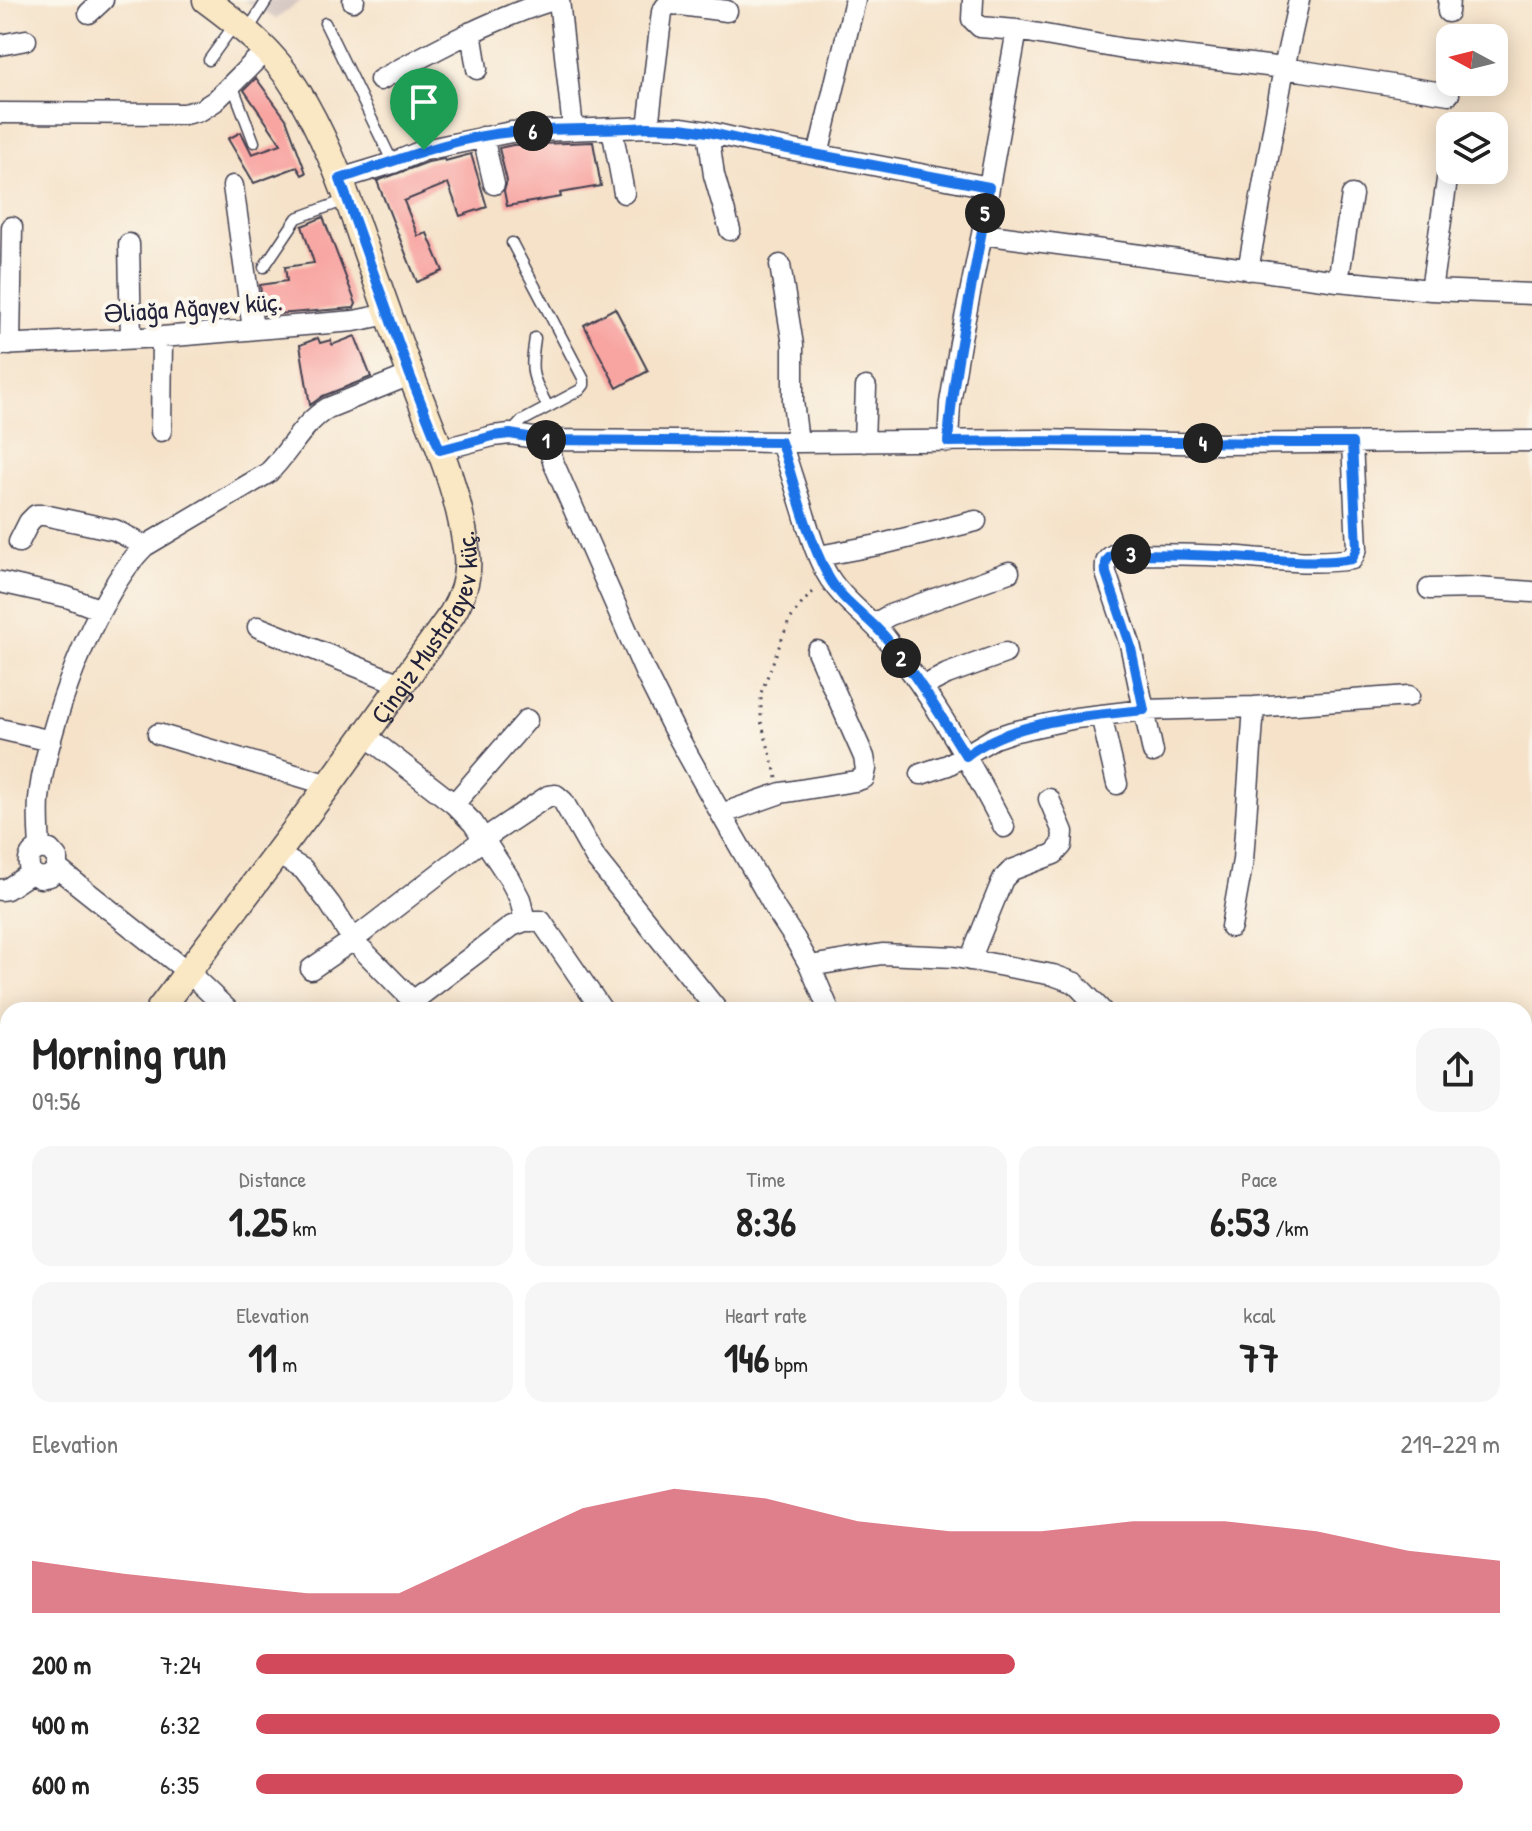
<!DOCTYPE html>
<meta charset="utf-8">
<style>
body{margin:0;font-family:"Patrick Hand",sans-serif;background:#f6f6f6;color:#222;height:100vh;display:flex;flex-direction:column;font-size:30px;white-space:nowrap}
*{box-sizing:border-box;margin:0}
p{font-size:26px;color:#767676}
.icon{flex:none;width:44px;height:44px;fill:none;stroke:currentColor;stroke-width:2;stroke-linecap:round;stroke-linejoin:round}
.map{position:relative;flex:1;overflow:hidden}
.sheet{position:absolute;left:0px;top:1002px;width:1532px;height:830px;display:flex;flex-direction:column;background:#fff;border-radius:24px 24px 0 0;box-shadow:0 4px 20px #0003}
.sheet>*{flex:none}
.needle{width:52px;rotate:277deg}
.buttons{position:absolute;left:1436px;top:24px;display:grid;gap:16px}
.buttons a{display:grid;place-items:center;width:72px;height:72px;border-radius:16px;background:#fff;box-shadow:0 4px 20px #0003;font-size:40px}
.pin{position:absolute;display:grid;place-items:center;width:68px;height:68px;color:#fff;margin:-82px -34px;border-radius:50% 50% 50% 0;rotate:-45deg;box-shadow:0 0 8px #0007}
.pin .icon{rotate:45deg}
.km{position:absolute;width:40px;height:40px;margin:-20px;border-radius:50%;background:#222;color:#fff;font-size:22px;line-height:40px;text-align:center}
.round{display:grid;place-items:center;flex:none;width:84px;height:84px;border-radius:24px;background:#f6f6f6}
.summary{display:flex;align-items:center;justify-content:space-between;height:136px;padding:0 32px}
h1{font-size:44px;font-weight:800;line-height:60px}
.stats{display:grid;grid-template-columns:repeat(3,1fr);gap:12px;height:136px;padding:8px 32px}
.stats div{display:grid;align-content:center;border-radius:20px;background:#f6f6f6;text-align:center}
.stats b{font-size:40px;font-weight:800}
.stats small{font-size:22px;font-weight:400}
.stats p{font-size:22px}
.chart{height:224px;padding:16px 32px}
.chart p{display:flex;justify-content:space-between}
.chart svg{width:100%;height:144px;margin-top:8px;fill:#d1495b;opacity:.7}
ul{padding:0 32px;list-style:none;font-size:26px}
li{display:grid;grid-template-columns:128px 96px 1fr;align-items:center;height:60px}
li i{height:20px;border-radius:10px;background:#d1495b}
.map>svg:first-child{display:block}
.industrial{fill:#cfc0bb}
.building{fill:#f8a5a2}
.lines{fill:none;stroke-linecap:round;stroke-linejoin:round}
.lane-casing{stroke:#423f50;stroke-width:13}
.street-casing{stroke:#423f50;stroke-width:23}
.secondary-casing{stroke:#423f50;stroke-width:29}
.path{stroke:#423f50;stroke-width:3;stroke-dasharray:2 6;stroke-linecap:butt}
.lane{stroke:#fff;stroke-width:10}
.street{stroke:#fff;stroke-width:20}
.secondary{stroke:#fae7c3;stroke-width:26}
.route-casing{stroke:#fff;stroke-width:16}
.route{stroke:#1a73e8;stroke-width:10}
.labels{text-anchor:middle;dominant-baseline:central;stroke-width:8;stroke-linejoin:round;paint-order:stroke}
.street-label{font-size:26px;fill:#22223b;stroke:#fbf7ec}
</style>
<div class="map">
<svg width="1532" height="1831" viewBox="0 0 1532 1831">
<rect width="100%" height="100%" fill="#fbf7ec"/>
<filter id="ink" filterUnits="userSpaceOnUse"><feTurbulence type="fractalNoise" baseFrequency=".0125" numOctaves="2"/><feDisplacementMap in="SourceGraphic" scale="16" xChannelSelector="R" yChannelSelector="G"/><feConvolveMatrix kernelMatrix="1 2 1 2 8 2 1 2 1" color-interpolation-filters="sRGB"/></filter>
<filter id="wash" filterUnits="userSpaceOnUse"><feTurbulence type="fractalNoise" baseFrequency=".006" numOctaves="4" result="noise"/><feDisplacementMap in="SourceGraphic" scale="32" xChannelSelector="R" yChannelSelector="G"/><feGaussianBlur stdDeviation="1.8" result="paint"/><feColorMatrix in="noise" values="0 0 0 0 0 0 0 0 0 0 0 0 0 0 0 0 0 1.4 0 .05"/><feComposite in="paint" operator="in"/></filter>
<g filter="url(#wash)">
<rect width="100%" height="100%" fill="#f5e2c9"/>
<path class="industrial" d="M243 0H302L276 19Z"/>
<g id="blocks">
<path class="building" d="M256 78 286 119 306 173 302 175 297 167 254 183 228 139 241 132 252 154 281 144 244 90Z
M593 142 601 186 560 193 561 197 507 206 504 191 507 181 499 148 513 145Z
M471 154 487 207 460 216 448 183 404 201 418 236 427 233 443 271 417 282 377 181 428 162 444 159 445 161Z
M323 217 356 304 354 308 264 315 260 285 287 281 285 267 314 263 302 226Z
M615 308 648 371 617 388 584 325Z
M355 336 371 377 323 396 310 405 300 345 318 338 320 343 331 340 332 345Z"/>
</g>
</g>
<g filter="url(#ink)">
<use href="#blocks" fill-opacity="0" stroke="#423f50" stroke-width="2"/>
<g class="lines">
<defs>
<path id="lane" d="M325 23 393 163
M248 30 267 0
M209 60 235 24
M232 84 254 142
M264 267 297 218 346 200
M535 338C530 373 531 375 548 407
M510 434 522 421 580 390 584 385V380L512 243"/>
<path id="street" d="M559 0 573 129
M973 0 972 19 980 27 1017 30 1124 49 1284 68 1449 94
M353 1 354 0
M1448 12 1449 0
M89 13 103 0
M471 32 477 69
M0 45 26 40
M380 80C436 49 492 19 553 0
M0 113 184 114 201 110 215 101 266 50
M648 127 662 12 666 6 673 4 727 11
M612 129 624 193
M708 132 714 175 730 230
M483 137 494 184
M818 155 855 0
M340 179 393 163 424 150 511 132 648 127 681 128 708 132 751 142 989 187
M233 186 253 329
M982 234 1338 281 1431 290 1532 294
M129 244 131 338
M780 265 793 345V401L798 442
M1248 270 1284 68 1299 0
M1338 281 1352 195
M1431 290 1450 159
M0 345 162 337 354 321 388 314
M10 345 12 227
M161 431 162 337
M546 440 554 464 645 672 673 728 721 814 776 910 795 939 810 966 829 1010
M781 442C788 465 796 488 803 511 810 534 817 559 830 579 846 604 871 618 888 641 934 698 970 762 1004 827
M864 442 866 387
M948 442 950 403 960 343 982 234 989 187 1017 30
M440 450 493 436 510 434 546 440 798 442 1041 440 1220 444 1532 441
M19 542 29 522 36 515H44L115 530 145 546
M819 556 878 545 976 521
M0 582 67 597 101 610
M1429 589 1477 588 1532 592
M874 624 890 615 1009 572
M258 627 403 685
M922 687 947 674 1005 653
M1101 715 1117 784
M0 729 51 741
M158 734 329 785
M365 735 454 804 473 823 509 878 520 899 525 921H541L602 1010
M1153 752 1130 644 1106 573C1105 563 1105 559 1115 554 1152 554 1190 554 1227 556 1268 559 1312 565 1352 559L1357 548 1352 443
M921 774 948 765 994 738 1012 732 1076 718 1144 710 1254 707 1409 696
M454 804 527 720
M721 814 781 793 855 781 864 778 866 769 864 757 817 651
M40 848C39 832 38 815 39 799 46 729 95 594 145 546L268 473C290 452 302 423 328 408L410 375
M277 854 303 869 330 904 353 940 413 1001 419 1010
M57 868 50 876 40 878 31 873C24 857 34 845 50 850L57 858V868L188 972 228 1010
M0 890 7 889 31 873
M1231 927 1243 860 1254 707
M970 960 1003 879 1012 870 1054 854 1062 845 1063 832 1049 799
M810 966 882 954 955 957 1053 975 1075 983 1101 1010
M311 969 353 940 485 838 548 796 556 795 563 801 596 859 717 1010
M413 1001 512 926 525 921
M1524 1171 1532 1169
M0 1393 8 1388
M0 1511 8 1509
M0 1635 8 1634"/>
<g id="secondary">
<path id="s1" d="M159 1010 329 785 452 614C462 597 469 577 467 556 460 484 425 416 401 348 386 308 372 268 358 228 341 180 323 132 296 89 274 52 240 25 206 0"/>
<path d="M0 1235 8 1221"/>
<path d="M0 1416 8 1428"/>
<path d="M674 1824 684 1831"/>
</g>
</defs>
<use href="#lane" class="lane-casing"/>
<use href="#street" class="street-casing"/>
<use href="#secondary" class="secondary-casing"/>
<path class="path" d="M777 778 761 721V693L789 621 803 602 815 590
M0 1760 8 1756"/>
<use href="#lane" class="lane"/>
<use href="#street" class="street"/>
<use href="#secondary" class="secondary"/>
</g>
</g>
<g class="lines" filter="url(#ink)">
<defs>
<path id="route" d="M648 127 681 128 708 132 751 142 989 187C977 272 954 355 948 442 1083 439 1217 444 1352 443L1357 548 1352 559C1314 565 1272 559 1233 557 1194 554 1154 554 1115 554 1105 559 1105 563 1106 573L1130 644 1144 710C1088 716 1012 720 966 756 941 716 916 675 886 638 868 616 842 602 828 576 806 534 795 486 781 442L546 440 510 434 493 436 440 450 410 375 340 179C396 161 453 137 512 132 557 128 603 130 648 127Z"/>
</defs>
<use href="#route" class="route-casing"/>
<use href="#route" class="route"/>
</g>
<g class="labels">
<g class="street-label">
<text transform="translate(193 307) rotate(-4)">Əliağa Ağayev küç.</text>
<text stroke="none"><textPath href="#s1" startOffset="470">Çingiz Mustafayev küç.</textPath></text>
</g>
</g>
</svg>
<div class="buttons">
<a><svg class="needle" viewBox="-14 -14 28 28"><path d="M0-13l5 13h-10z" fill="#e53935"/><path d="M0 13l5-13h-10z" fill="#767676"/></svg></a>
<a><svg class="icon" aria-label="layers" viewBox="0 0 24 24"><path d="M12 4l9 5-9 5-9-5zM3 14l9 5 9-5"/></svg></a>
</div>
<div class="pin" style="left:424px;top:150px;background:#1e9e55"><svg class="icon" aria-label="arrive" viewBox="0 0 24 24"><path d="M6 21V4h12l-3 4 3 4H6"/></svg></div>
<b class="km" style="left:546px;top:440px">1</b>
<b class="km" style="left:901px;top:658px">2</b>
<b class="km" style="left:1131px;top:554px">3</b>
<b class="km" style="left:1203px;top:443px">4</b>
<b class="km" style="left:985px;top:213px">5</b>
<b class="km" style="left:533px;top:131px">6</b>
<section class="sheet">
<div class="summary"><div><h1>Morning run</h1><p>09:56</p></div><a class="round"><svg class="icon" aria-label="share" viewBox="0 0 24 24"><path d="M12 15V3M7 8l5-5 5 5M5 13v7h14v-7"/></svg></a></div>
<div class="stats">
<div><p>Distance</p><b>1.25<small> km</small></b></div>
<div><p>Time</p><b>8:36</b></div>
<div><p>Pace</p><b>6:53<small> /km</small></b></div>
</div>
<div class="stats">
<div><p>Elevation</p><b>11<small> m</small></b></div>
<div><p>Heart rate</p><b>146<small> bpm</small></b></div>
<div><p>kcal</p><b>77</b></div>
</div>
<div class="chart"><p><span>Elevation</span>219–229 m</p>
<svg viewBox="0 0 160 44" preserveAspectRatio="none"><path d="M0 44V28L10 32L20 35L30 38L40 38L50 25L60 12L70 6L80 9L90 16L100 19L110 19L120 16L130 16L140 19L150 25L160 28V44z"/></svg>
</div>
<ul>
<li><b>200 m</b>7:24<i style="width:61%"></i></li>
<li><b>400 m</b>6:32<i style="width:100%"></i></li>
<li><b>600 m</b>6:35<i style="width:97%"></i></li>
</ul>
</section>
</div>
